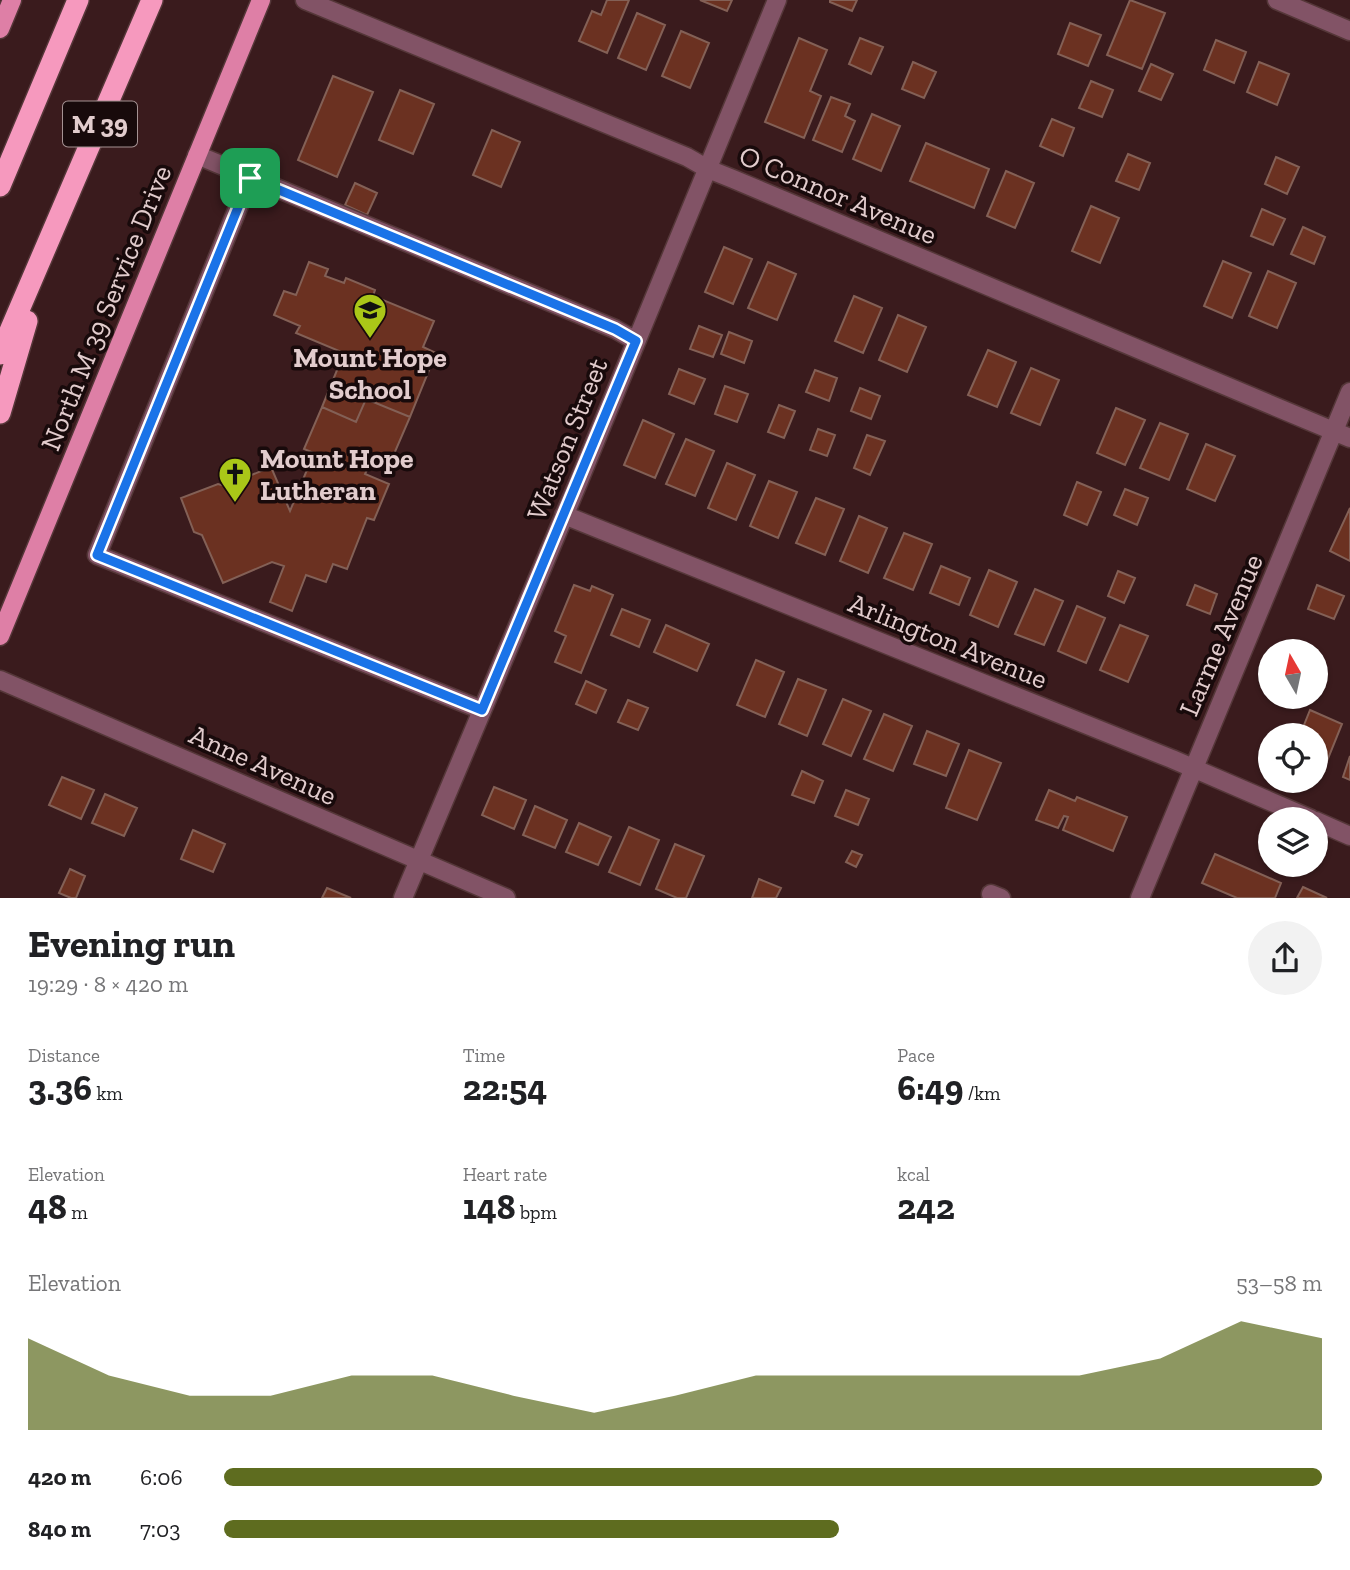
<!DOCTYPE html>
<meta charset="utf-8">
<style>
body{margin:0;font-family:"Zilla Slab",serif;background:#f2f2f2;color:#202124;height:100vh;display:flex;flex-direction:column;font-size:26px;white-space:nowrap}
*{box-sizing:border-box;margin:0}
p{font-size:23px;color:#757577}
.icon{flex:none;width:38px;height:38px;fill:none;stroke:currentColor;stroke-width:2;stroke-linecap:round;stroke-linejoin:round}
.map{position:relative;height:898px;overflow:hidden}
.details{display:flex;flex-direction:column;background:#fff;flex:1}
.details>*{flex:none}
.needle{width:46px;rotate:351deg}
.fabs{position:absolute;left:1258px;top:639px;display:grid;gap:14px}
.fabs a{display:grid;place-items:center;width:70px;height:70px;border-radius:50%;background:#fff;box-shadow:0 2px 5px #0004;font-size:35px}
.pin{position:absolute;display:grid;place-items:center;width:60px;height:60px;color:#fff;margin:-30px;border-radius:14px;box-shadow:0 4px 10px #0006}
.round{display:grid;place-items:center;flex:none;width:74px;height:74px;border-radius:37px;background:#f2f2f2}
.head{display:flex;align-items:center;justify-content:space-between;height:119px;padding:0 28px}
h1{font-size:38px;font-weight:700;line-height:52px}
.stats{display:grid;grid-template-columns:repeat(3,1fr);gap:10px;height:119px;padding:7px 28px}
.stats div{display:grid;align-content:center}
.stats b{font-size:35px;font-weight:700}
.stats small{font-size:19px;font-weight:400}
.stats p{font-size:19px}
.chart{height:196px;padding:14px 28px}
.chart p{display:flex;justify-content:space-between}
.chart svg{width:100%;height:126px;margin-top:7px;fill:#5e6c1f;opacity:.7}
ul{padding:0 28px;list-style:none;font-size:23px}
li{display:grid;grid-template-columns:112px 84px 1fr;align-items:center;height:52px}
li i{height:18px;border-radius:9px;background:#5e6c1f}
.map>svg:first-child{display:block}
.building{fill:#6b3121;stroke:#836056;stroke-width:2}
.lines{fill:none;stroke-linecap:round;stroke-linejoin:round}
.minor-casing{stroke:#553739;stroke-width:21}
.major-casing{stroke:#553739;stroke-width:21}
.highway-casing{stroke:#553739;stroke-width:24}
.minor{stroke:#825366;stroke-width:18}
.major{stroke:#de7fa6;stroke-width:18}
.highway{stroke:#f699be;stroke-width:21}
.route-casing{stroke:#fff;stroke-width:14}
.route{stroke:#1a73e8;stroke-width:9}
.labels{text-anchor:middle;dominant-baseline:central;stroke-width:7;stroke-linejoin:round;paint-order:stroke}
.shield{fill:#180a0b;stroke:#a59293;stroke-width:2}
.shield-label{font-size:26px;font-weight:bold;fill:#e2cccd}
.street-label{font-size:28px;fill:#e2cccd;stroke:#180a0b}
.poi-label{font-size:28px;font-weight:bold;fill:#e2cccd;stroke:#180a0b}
</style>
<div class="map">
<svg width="1350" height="898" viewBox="0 0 1350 898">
<rect width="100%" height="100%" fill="#3a1b1d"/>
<path class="building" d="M607 0H629L607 53 579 41 592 11 601 15Z
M700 0H732L727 11Z
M830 0H857L852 11 830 2Z
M1130 0 1165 13 1142 69 1107 55Z
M637 13 665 25 646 70 618 58Z
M1070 23 1101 35 1088 66 1058 54Z
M681 31 709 43 690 88 662 76Z
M799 38 827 50 810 91 821 96 804 138 765 122Z
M860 38 883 47 871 74 849 64Z
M1216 40 1246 52 1234 83 1204 70Z
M913 62 936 72 924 98 902 89Z
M1259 62 1289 74 1277 105 1247 92Z
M1151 64 1173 74 1161 100 1139 91Z
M333 76 373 92 337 177 298 160Z
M1091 81 1113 90 1102 117 1079 108Z
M400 90 434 104 413 154 379 140Z
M831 97 850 104 845 116 855 121 842 152 813 140Z
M872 114 900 126 881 171 853 159Z
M1052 119 1074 128 1063 156 1040 146Z
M492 130 520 142 501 187 473 175Z
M926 143 989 169 974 208 910 181Z
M1128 154 1150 163 1139 190 1116 181Z
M1276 157 1299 167 1287 194 1265 184Z
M1006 171 1034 183 1015 228 987 216Z
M355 183 377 193 367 215 345 205Z
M1091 206 1119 218 1100 263 1072 251Z
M1262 209 1285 219 1273 245 1251 236Z
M1303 227 1325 237 1314 264 1291 254Z
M724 247 752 259 733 304 705 292Z
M1223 261 1251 273 1232 318 1204 306Z
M309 262 328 269 325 276 344 283 346 278 375 290 373 296 434 321 423 347 436 353 410 417 366 399 356 422 322 407 344 353 296 333 300 326 274 315 284 291 296 295Z
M768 262 796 274 777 320 748 308Z
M1268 271 1296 283 1277 328 1249 316Z
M854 296 882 308 863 353 835 341Z
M898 315 926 327 907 372 879 360Z
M699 326 722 335 713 357 690 349Z
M729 332 752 341 744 363 721 354Z
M988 350 1016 362 997 407 968 395Z
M1031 368 1059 380 1040 425 1011 413Z
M679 369 705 379 694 404 669 394Z
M815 370 837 378 829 401 806 392Z
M725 386 748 394 737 422 715 414Z
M860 388 880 396 871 419 851 411Z
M366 399 410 417 391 461 374 454 365 474 389 484 374 520 367 518 347 569 333 564 326 582 306 575 292 611 270 602 284 566 272 562 223 583 202 535 194 532 181 498 218 484 225 486 271 467 290 511 314 453 304 449 322 407 356 422Z
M779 405 795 411 784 438 768 432Z
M1116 408 1145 420 1125 465 1097 453Z
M643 420 674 434 655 478 624 465Z
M1160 423 1188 434 1169 480 1140 468Z
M818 429 835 435 827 456 810 450Z
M867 435 885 441 870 475 854 468Z
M686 439 714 451 695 496 666 484Z
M1206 444 1235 456 1215 501 1187 489Z
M727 463 755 475 736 520 708 508Z
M769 481 797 492 778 538 750 526Z
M1077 482 1101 492 1087 525 1064 515Z
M1125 489 1148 498 1137 525 1114 515Z
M816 498 844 509 825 555 796 543Z
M1350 508V561L1330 551Z
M859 516 887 528 868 573 840 561Z
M904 533 932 544 913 590 884 578Z
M941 566 970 578 959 605 930 593Z
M989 570 1017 582 998 627 970 615Z
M1118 571 1135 578 1124 603 1108 596Z
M574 585 590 591 592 586 613 595 581 673 555 662 566 636 555 631Z
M1195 585 1217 594 1210 614 1187 605Z
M1317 585 1344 596 1334 619 1308 609Z
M1035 589 1063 601 1044 645 1015 634Z
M1077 606 1105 618 1086 663 1058 651Z
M622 609 650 620 639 647 611 635Z
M666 625 709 644 697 671 654 652Z
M1120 625 1148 636 1128 682 1100 670Z
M756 660 784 672 765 717 737 705Z
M798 679 826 690 807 736 779 724Z
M586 681 606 690 596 713 576 704Z
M843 699 871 711 851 756 823 744Z
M628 700 648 708 638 730 618 722Z
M1310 710 1342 724 1325 766 1316 762V735H1300Z
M884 714 912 726 893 771 864 759Z
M927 731 959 744 946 776 914 764Z
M969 750 1001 763 977 820 946 808Z
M1350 756V780L1343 777Z
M802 771 823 781 814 803 792 795Z
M62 777 94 790 81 819 49 805Z
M494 787 526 800 514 829 482 815Z
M846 790 869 799 858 825 835 816Z
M1049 790 1075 801 1077 797 1127 817 1113 851 1063 830 1068 817 1064 816 1058 828 1036 820Z
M105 794 137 808 124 836 92 823Z
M535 806 567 820 555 848 523 835Z
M579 823 611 837 598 865 566 852Z
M629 827 659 840 640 885 609 872Z
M193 830 225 844 213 872 181 859Z
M675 844 704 856 686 898H677L656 889Z
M852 851 862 855 856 867 846 862Z
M1215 854 1281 883 1275 898H1237L1202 883Z
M70 869 85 876 76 898H71L59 893Z
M759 879 781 888 776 898H752Z
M1303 887 1327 898H1297Z
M327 888 351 898H322Z"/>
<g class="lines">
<defs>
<path id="minor" d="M305 0 687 157 708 169 733 179 1350 438
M1277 0 1350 31
M197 155 615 329 636 341
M250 178 97 555 482 710
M564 515 1172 759 1311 819
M0 680 506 898
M1316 821 1350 836
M991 894 1001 898
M403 898 578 483 777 0
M1140 898 1350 392"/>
<path id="major" d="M0 29 12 0
M0 636 261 0"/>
<path id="highway" d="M0 186 78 0
M0 354 152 0
M0 413 27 321"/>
</defs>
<use href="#minor" class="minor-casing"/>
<use href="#major" class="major-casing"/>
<use href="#highway" class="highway-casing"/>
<use href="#minor" class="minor"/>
<use href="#major" class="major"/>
<use href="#highway" class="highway"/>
</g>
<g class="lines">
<defs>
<path id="route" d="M250 178 615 329 636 341 482 710 97 555Z"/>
</defs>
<use href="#route" class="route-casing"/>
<use href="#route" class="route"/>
</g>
<defs>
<symbol id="school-pin" viewBox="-11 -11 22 30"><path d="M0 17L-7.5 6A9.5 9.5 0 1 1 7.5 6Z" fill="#aac718" stroke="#180a0b"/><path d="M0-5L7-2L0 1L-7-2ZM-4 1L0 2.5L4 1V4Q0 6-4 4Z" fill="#111"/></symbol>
<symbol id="church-pin" viewBox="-11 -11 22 30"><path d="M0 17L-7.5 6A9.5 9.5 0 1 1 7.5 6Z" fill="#aac718" stroke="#180a0b"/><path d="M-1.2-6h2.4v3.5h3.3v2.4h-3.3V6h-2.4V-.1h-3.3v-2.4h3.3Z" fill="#111"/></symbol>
</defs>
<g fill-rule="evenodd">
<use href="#school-pin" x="351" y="291" width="38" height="52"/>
<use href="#church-pin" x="216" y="455" width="38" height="52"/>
</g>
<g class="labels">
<rect class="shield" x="63" y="101.5" width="74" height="45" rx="5"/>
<g class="shield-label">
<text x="100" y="124">M 39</text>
</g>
<g class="street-label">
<text transform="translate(838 195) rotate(23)">O Connor Avenue</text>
<text transform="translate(106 308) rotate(-68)">North M 39 Service Drive</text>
<text transform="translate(567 439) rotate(-68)">Watson Street</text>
<text transform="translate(1221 635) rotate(-67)">Larme Avenue</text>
<text transform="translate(948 641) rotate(22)">Arlington Avenue</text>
<text transform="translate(263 765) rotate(24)">Anne Avenue</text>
</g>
<g class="poi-label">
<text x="370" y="357">Mount Hope<tspan x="370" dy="32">School</tspan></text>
<text x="260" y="458" text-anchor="start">Mount Hope<tspan x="260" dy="32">Lutheran</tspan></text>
</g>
</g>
</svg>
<div class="fabs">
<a><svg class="needle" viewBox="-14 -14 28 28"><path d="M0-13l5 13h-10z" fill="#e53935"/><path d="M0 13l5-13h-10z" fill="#757577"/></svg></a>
<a><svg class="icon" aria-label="locate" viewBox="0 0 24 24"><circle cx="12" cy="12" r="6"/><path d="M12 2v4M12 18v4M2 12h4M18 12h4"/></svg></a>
<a><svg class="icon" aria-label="layers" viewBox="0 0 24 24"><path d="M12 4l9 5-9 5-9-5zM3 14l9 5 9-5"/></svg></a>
</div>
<div class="pin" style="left:250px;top:178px;background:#1e9e55"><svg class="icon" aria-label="arrive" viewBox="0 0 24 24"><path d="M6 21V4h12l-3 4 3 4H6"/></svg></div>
</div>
<section class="details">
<div class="head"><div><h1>Evening run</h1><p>19:29 · 8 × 420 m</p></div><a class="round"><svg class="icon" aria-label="share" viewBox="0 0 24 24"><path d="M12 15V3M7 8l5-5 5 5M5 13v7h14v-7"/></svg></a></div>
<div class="stats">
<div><p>Distance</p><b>3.36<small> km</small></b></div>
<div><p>Time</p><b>22:54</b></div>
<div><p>Pace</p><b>6:49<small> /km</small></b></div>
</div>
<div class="stats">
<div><p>Elevation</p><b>48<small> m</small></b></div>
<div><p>Heart rate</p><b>148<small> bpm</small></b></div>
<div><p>kcal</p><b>242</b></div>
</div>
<div class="chart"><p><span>Elevation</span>53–58 m</p>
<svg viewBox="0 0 160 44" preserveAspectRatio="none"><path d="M0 44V12L10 25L20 32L30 32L40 25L50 25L60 32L70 38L80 32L90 25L100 25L110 25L120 25L130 25L140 19L150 6L160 12V44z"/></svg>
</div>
<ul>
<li><b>420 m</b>6:06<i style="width:100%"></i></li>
<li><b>840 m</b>7:03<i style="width:56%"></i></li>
</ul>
</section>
